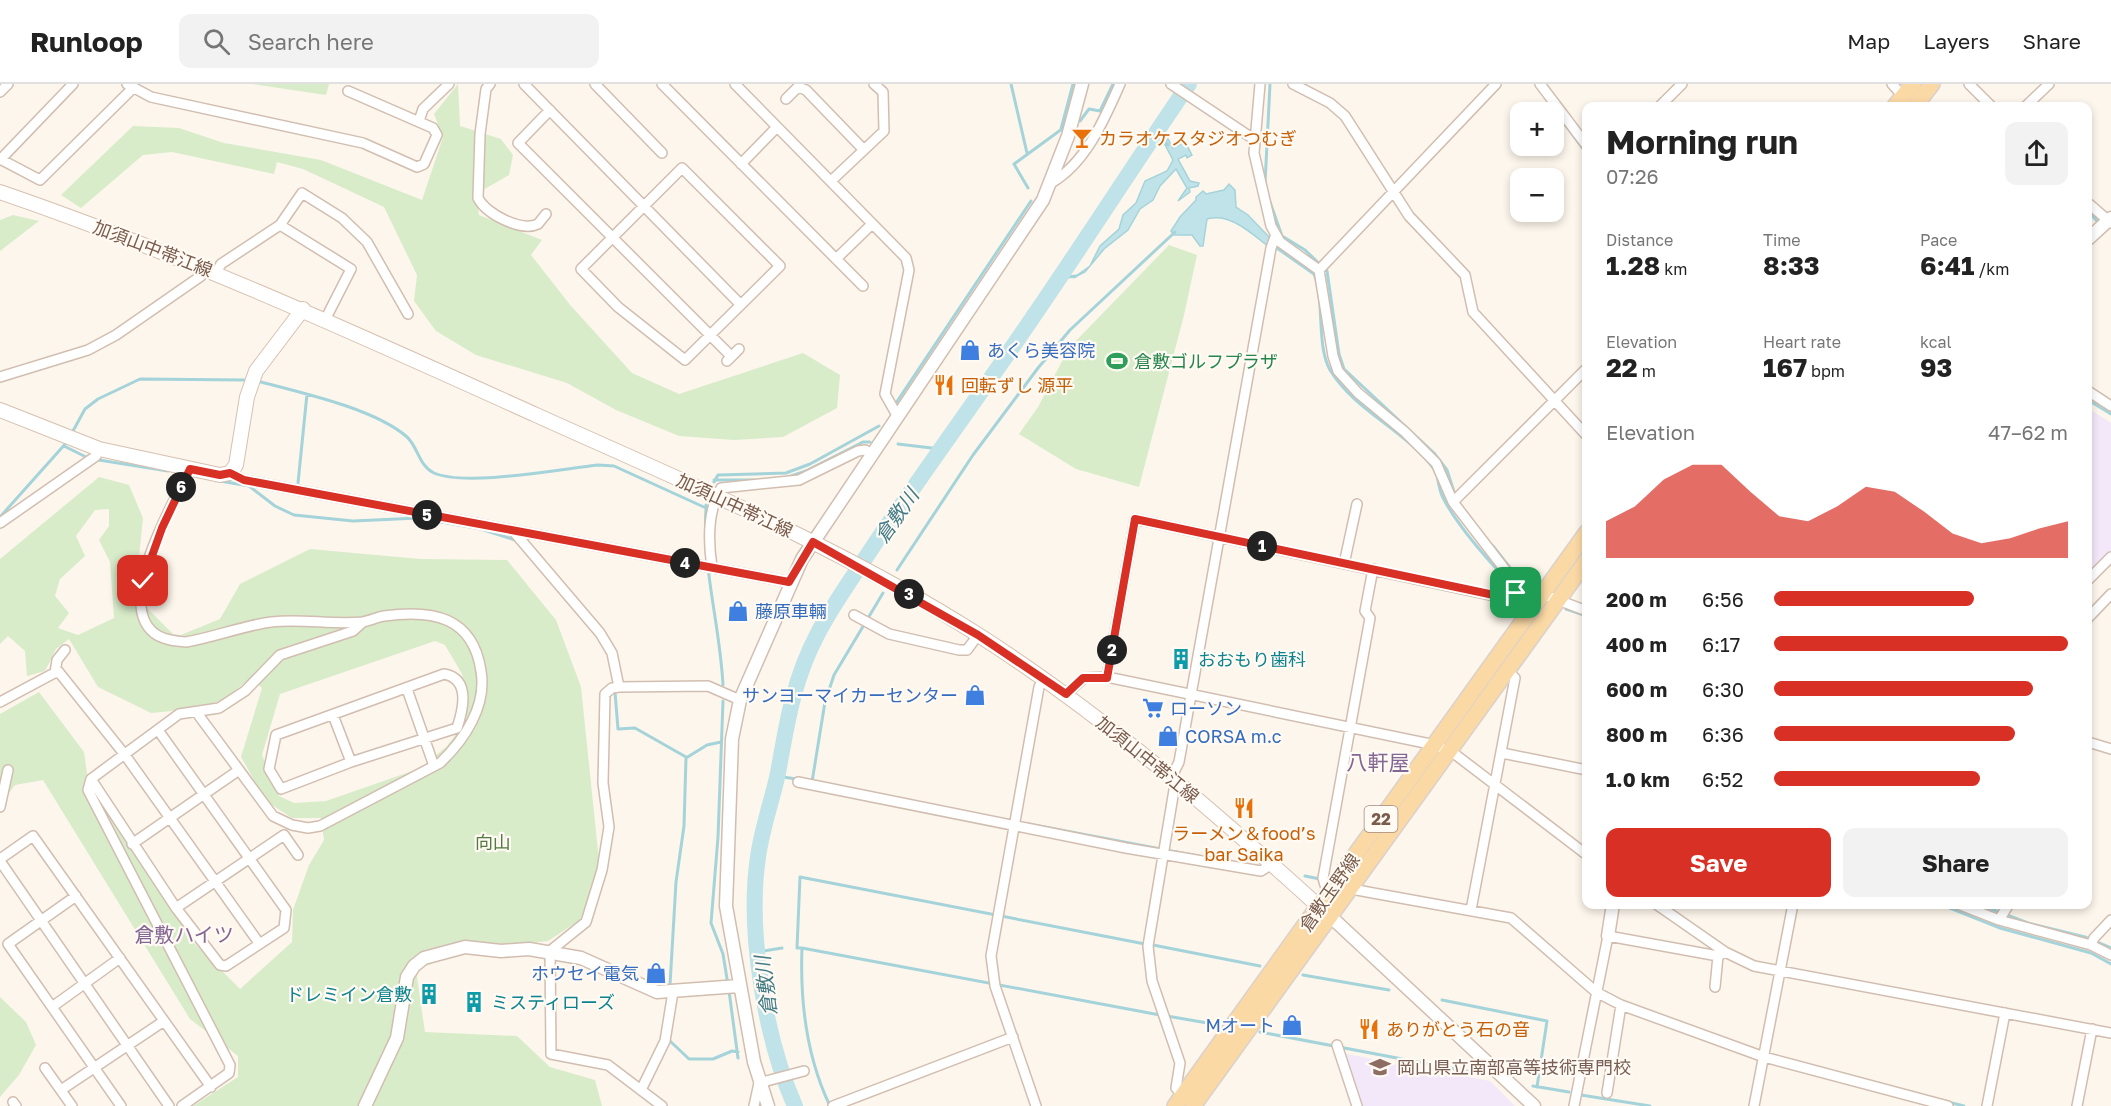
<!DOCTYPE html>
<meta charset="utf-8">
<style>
body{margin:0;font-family:"Golos Text","Noto Sans JP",sans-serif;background:#f2f2f2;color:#222;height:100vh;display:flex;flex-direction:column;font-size:22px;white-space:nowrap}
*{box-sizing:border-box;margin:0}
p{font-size:20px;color:#767676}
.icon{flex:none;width:33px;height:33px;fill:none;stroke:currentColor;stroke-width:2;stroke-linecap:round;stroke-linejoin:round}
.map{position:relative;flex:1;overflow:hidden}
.sheet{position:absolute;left:1582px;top:18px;width:510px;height:807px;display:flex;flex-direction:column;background:#fff;border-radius:12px;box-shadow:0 3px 9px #0003}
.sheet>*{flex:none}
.controls{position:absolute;left:1510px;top:18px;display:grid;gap:12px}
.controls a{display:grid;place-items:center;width:54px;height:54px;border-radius:12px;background:#fff;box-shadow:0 3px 9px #0003;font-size:30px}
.pin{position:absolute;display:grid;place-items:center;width:51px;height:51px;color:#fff;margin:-26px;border-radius:12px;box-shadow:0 3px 9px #0006}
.km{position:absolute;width:30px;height:30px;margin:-15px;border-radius:50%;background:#222;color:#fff;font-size:16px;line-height:30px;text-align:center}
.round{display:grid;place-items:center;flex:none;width:63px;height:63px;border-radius:12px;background:#f2f2f2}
.headline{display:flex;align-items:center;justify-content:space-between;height:102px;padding:0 24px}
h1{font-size:33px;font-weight:700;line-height:45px}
.stats{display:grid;grid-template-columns:repeat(3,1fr);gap:9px;height:102px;padding:6px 24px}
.stats div{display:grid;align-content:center}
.stats b{font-size:26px;font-weight:700}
.stats small{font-size:16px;font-weight:400}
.stats p{font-size:16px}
.chart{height:168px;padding:12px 24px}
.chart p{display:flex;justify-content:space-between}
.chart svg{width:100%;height:108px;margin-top:6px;fill:#d93025;opacity:.7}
.primary-button{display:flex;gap:12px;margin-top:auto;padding:12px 24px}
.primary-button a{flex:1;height:69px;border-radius:12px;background:#d93025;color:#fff;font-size:24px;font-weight:700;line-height:69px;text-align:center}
.primary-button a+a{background:#f2f2f2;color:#222}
ul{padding:0 24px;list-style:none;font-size:20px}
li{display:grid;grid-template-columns:96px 72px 1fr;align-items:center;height:45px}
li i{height:15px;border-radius:8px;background:#d93025}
header{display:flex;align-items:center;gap:36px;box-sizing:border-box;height:84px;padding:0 30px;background:#fff;border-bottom:2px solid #e0e0e0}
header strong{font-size:28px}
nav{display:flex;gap:33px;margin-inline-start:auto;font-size:21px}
.search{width:420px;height:54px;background:#f2f2f2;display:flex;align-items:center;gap:15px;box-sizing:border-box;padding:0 21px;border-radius:12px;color:#767676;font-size:22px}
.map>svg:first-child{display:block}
.education{fill:#f3e8fa}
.green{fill:#d8ecc9;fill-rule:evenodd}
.water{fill:#bfe3e8;stroke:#a5d3da;stroke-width:1.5}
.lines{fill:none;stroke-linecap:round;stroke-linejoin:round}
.stream{stroke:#a5d3da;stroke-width:3}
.river{stroke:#bfe3e8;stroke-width:16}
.minor-casing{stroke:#d1beb0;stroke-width:12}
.tertiary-casing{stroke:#d1beb0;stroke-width:15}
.secondary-casing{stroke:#d6c0b0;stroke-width:16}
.primary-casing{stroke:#dad1cd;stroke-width:18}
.minor{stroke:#fff;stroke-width:9}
.tertiary{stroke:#fff;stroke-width:12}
.secondary{stroke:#fff;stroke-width:14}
.primary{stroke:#fbd9a5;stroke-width:15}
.route-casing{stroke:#fff;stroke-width:12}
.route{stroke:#d93025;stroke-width:8}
.labels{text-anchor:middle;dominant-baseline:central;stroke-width:4.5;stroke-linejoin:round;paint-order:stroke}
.shield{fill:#fffaf3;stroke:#a28b7f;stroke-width:1.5}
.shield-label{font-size:16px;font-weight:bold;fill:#7a5c4d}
.food-label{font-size:18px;fill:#c56008;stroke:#fffaf3;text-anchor:start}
.street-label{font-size:18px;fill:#7a5c4d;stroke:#fffaf3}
.shop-label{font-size:18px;fill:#366cbe;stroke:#fffaf3;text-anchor:start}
.leisure-label{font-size:18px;fill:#27864d;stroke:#fffaf3;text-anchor:start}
.culture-label{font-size:18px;fill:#0d838f;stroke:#fffaf3;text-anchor:start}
.park-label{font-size:18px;fill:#537a41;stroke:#fffaf3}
.education-label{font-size:18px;fill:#785e54;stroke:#fffaf3;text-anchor:start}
.water-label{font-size:20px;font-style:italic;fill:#437c86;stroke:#fffaf3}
.neighbourhood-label{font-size:20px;fill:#846695;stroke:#fffaf3}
.quarter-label{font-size:21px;fill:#846695;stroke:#fffaf3}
</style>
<header>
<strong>Runloop</strong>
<div class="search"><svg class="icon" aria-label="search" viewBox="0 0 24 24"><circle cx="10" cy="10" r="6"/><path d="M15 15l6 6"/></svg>Search here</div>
<nav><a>Map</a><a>Layers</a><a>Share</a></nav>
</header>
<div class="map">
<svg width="2111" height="1022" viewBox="0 0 2111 1022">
<rect width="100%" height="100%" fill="#fdf6ec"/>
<path class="education" d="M2088 324 2111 339V469L2088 493Z
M1341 969 1490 997 1515 1022H1359Z"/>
<path class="green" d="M252 0H329L326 11Z
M458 0 460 42 501 55 513 71 509 91 476 110 479 131 542 156 531 171 571 222 632 289 679 310 803 269 840 291 837 324 783 353 734 356 679 352 616 326 567 299 476 271 436 247 414 217 417 191 384 123 303 85 277 78 274 90 172 68 143 71 81 124 61 111 133 42 179 44 224 59 321 76 422 116 443 53 434 30Z
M13 131 39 137 0 167V136Z
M1169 161 1197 171 1184 231 1139 403 1076 385 1019 350 1038 323 1069 264Z
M99 393 129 401 143 434 135 512 176 553 220 535 240 500 310 465 420 475 507 476 556 536 581 603 600 786 580 836 548 857 464 867 416 886 425 948 517 952 550 983 595 996 602 1022H193L238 993V972L190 935 43 696 15 701 0 721V630L39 608 84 668 87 689 95 707 195 860 240 905 292 858 293 826 309 781 324 756 321 734H292L266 717 241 673 262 604 250 594 224 616 193 625 151 629 98 603 69 555 56 565 45 587 27 592 25 567 8 552 0 560V475ZM109 425V442L99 456 110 478 114 534 78 551 58 544 69 529 55 512 60 495 85 472 76 452 95 426ZM435 557 445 561 462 590 466 619 461 643 447 662 421 684 326 717 294 719 279 712 262 671 280 610Z
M0 913 26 938 36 961 19 991 0 1013Z"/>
<path class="water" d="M1168 55 1173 64 1185 58 1192 71 1187 74 1186 71 1178 75 1190 97 1199 99 1198 102 1189 104 1190 108 1178 117 1187 104 1176 85 1160 102 1153 116 1140 125 1128 146 1104 165 1085 188 1073 194 1090 182 1100 162 1119 145 1123 131 1136 119 1145 97 1167 87 1173 76 1164 59Z
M1229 100 1235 106 1236 123 1248 131 1270 154 1269 163C1252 150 1230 128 1207 135L1203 162H1200L1192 151H1174L1171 147 1180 133 1196 116V113L1203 107 1206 110 1224 106Z"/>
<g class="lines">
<path class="stream" d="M1011 0 1027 69
M1561 35 1587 70
M1080 37 1089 25 1100 27 1113 0
M1061 45 1073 0
M1156 49 1168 61
M1265 100 1270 0
M1028 104 1014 80 1062 45
M1270 118 1282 152 1305 166 1327 187 1339 270 1344 285 1434 369 1447 386 1455 411
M2088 127 2097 137
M1274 162 1314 190C1325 217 1316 261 1330 286 1355 327 1405 346 1434 385
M1060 194 1076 192
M261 298C303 309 375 325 407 353 418 363 419 382 434 389 466 403 560 385 598 381L614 382 706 424V421
M2088 316 2111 330
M896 319 1031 117
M73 347 85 325 98 315 140 295 244 296
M898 360 940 365
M64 362 86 373
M99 376 168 387
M1437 391C1438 397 1439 403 1441 409 1449 432 1507 503 1529 512
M788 393 806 387 863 358H870
M714 396H754
M220 397 249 402 275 422 294 431 353 437 419 434 481 445 515 456
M714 398 718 391 786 389 810 380 879 342
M298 399 307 310
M706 424C702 484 720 541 723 601
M0 433 67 358
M1493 462 1515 490
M897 486 973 371 1038 284 1070 246 1175 148
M1566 525 1587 532
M615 608 618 645 635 644 686 673
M723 617 718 753 711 839 723 870 728 901
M777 692 796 695
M812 698 825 618 834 591 883 509
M1029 740 1203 773
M1305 792 1320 795
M1940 820 2000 844 2091 869 2111 880
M1978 820 2028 839 2085 853 2111 864
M1153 861 1260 882
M802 864 1160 931
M758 868 782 864
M1303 891 1389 906
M670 901 676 798 684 742 686 674 707 661 721 658
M729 907 738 974
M1442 916 1547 937 1537 1003
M1159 931 1165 948
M1167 932 1219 941
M1260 948 1481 990
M670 957 689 975H713L732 967 738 968
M1533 1002 1569 1008
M1581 1011 1650 1022
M1948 1018 1964 1022
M830 1022C807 974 800 917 802 864H797L800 793 1145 860"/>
<path class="river" d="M795 1022C765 954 747 847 758 773 762 744 772 717 778 689 787 639 793 597 817 551 834 518 856 489 876 458 917 398 960 338 1002 278 1066 187 1126 92 1189 0"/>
<defs>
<path id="minor" d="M127 0 151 13 363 59 417 83 424 80 437 51 433 44 348 7
M490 0 486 5 480 50 478 114C486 130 521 148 538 140L546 130
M524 0 740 220
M595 0 662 69
M662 0 863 202
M735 0 906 174 909 186 885 310 898 333
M1171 0 1255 56
M1260 0 1254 69 1271 142 1280 158 1319 186 1333 272 1338 287 1358 309 1405 348 1436 379 1453 418 1513 496 1521 502 1587 527
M1293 0 1330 19 1345 32 1409 132 1465 191 1473 228 1587 352
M1540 0 1587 62
M1892 0 1903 12
M1969 0 1991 22
M0 8 8 0
M786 15 798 3 806 6 864 66
M1660 22 1682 0
M2026 22 2049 0
M550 26 518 59 731 272
M419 37 423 25 449 0
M0 75 40 96 133 4
M0 76 73 0
M741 80 777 43
M682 84 780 182 685 276 618 223 581 185Z
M831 97 884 47 883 8 874 0
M1051 99C1086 79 1104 36 1120 0
M2088 119 2111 139
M280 141 302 109 342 134 367 158 408 230
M836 175 872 140
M1319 186 1496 0
M216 189 221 180 280 141 351 185 325 236
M727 277 739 265
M0 293 88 266 116 251 201 192 205 184
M2088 307 2111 322
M190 385C173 419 115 518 154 549 163 556 176 557 186 558 215 553 242 542 271 538 300 534 332 541 362 538 370 537 377 533 384 532 433 525 473 533 481 587 487 622 465 655 440 679L320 742 308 744 292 741 273 732 197 629
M230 389 244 396 789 498
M1453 418 1587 284
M0 439 96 372 99 365
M514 448 600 549 612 569 619 603
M1344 480 1357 420
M712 483C708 457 707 428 721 404L799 396 858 367 865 366 872 370
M2088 496 2111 473
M854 531 889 550 959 566H967L978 551
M2088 534 2111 510
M55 589 57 576 65 566
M444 590C471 595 463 626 457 644L351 678 281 705 269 685 276 651Z
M1107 593 1135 435 1508 515 1521 502
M407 605 434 682
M1066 610 1084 594 1107 593 1435 661 1456 671 1587 771
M0 618 58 587 125 671 259 859
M333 631 351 678
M2088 658 2111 665
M1502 669 1587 686
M1172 692 1179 678 1271 164 1275 153
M91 695 176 824 220 881 226 882 284 844 286 826 158 646
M798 698 1126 764 1261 787 1272 780
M1179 698 1174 706 1148 862 1152 897 1180 979 1176 1004 1186 1014
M0 723 8 686
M132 760 239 686
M0 775 33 752 211 1003
M0 777 169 1022
M1325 801 1323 794 1370 534 1365 527 1373 485
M1350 801 1357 806 1373 809 1511 834 1596 908 1621 921 1764 973 1948 1022
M76 812 8 860 121 1022
M1656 820 1725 868 1754 882 2111 949
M1958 820 1999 836 2091 861 2111 871
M176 824 284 751 298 771
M1471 826 1515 594 1507 587
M1999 836 2009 820
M2091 861 2094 854 2111 836
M1715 903 1718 872
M52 923 120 874
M1337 961 1357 1022
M45 984 72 1022
M61 1006 164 937
M641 1006 665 957 673 908
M1607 1009 1621 921
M13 1018 16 1022
M182 1022 229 989 230 981 88 706 91 695 179 630 219 624 245 607 280 571 353 547 363 538
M662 1022 608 981 551 970 550 867 586 838 602 786 609 743 603 699 605 610 612 604 619 603 708 602 740 616
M754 1022 759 999 804 987
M833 1022 1013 953
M1036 1022 995 902 991 872 1039 603 1044 595
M1574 1022 1608 852 1718 872 1725 868
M1754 1022 1793 820
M1987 1022 2005 929
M2077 1022 2092 945"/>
<path id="tertiary" d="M2088 155 2111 134
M1330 832 1534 1022
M1608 852 1613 820
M365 1022 397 954 407 893 414 882 424 874 465 863 501 867 529 865 581 874 657 908 739 902
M768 1022 754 978 726 822 732 655 740 616 802 475 1043 116 1068 52 1082 0"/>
<path id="secondary" d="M0 108C184 171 359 251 536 331 687 399 841 463 980 552 1106 633 1216 729 1326 829
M0 326 99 365 220 391 230 389 236 381 247 313 256 287 303 225"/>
<path id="primary" d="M1895 22 1913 0
M1915 22 1932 0
M1175 1022 1587 448
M1193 1022 1587 476"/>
</defs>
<use href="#minor" class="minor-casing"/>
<use href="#tertiary" class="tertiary-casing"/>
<use href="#secondary" class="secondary-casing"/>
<use href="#primary" class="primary-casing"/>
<use href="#minor" class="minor"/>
<use href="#tertiary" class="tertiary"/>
<use href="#secondary" class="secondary"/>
<use href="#primary" class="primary"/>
</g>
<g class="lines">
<defs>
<path id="route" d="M143 497 162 444 190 385 220 391 230 389 244 396 789 498 813 458 978 551 1066 610 1083 594H1107L1135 435 1508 514 1516 509"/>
</defs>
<use href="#route" class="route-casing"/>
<use href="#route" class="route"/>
</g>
<defs>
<symbol id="bar-bare" viewBox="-9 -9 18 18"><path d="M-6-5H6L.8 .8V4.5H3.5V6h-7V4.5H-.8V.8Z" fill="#e8710a" stroke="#fffaf3" stroke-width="2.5" paint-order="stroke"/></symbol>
<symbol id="shop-bare" viewBox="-9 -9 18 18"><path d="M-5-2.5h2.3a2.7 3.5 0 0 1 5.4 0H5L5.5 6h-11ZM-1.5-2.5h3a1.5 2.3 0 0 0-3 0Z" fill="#3f7fe0" stroke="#fffaf3" stroke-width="2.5" paint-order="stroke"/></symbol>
<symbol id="stadium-bare" viewBox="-9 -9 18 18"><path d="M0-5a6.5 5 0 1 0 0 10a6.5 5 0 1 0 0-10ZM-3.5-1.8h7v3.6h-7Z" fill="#2e9e5b" stroke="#fffaf3" stroke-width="2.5" paint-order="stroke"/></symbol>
<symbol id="restaurant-bare" viewBox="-9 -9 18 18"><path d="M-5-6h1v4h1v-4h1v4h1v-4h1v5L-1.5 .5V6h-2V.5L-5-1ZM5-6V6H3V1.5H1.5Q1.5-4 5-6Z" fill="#e8710a" stroke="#fffaf3" stroke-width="2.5" paint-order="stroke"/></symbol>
<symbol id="building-bare" viewBox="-9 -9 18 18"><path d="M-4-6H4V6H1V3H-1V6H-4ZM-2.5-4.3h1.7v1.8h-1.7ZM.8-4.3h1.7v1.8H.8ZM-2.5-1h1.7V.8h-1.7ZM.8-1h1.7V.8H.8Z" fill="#0f9aa8" stroke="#fffaf3" stroke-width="2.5" paint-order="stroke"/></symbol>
<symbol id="supermarket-bare" viewBox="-9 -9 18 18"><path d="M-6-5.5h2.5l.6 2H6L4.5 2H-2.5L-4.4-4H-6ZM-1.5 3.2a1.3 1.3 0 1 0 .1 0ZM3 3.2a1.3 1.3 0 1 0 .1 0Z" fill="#3f7fe0" stroke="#fffaf3" stroke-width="2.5" paint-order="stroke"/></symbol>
<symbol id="university-bare" viewBox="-9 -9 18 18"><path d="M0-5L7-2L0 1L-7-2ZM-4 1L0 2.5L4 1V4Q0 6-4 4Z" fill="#8d6e63" stroke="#fffaf3" stroke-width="2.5" paint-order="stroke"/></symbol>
</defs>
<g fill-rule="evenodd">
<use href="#bar-bare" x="1067" y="39" width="30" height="30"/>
<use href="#shop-bare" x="955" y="251" width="30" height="30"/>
<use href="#stadium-bare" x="1102" y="262" width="30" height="30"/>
<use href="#restaurant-bare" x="929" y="286" width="30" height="30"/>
<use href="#shop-bare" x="723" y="512" width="30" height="30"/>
<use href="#building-bare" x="1166" y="560" width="30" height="30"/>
<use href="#shop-bare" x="960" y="596" width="30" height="30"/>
<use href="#supermarket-bare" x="1138" y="609" width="30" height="30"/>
<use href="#shop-bare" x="1153" y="637" width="30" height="30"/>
<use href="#restaurant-bare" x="1229" y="709" width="30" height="30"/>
<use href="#shop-bare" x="641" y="874" width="30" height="30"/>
<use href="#building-bare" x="414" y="895" width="30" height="30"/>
<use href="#building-bare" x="459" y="903" width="30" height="30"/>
<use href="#shop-bare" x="1277" y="926" width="30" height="30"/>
<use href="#restaurant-bare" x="1354" y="930" width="30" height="30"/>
<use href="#university-bare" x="1365" y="968" width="30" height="30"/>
</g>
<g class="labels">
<rect class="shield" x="1364.5" y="722" width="33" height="26" rx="4.5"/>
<g class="shield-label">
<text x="1381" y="735">22</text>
</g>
<g class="food-label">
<text x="1099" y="54">カラオケスタジオつむぎ</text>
<text x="961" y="301">回転ずし 源平</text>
<text x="1244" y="749" text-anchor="middle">ラーメン＆food’s<tspan x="1244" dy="21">bar Saika</tspan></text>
<text x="1386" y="945">ありがとう石の音</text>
</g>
<g class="street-label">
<text transform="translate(153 164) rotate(21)">加須山中帯江線</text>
<text transform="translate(735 421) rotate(25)">加須山中帯江線</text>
<text transform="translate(1148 675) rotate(39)">加須山中帯江線</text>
<text transform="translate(1329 808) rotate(-55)">倉敷玉野線</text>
</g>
<g class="shop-label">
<text x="987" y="266">あくら美容院</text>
<text x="755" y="527">藤原車輛</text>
<text x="958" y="611" text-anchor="end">サンヨーマイカーセンター</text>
<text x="1170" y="624">ローソン</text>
<text x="1185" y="652">CORSA m.c</text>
<text x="639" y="889" text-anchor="end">ホウセイ電気</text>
<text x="1275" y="941" text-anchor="end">Mオート</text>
</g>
<g class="leisure-label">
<text x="1134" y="277">倉敷ゴルフプラザ</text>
</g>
<g class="culture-label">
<text x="1198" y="575">おおもり歯科</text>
<text x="412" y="910" text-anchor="end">ドレミイン倉敷</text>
<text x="491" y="918">ミスティローズ</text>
</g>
<g class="park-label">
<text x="493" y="758">向山</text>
</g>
<g class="education-label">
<text x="1397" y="983">岡山県立南部高等技術専門校</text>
</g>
<g class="water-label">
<text transform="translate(896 431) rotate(-55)">倉敷川</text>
<text transform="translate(765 902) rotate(-97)">倉敷川</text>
</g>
<g class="neighbourhood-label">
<text x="184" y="850">倉敷ハイツ</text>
</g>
<g class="quarter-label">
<text x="1378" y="678">八軒屋</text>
</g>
</g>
</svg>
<div class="controls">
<a>+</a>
<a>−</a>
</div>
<div class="pin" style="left:1516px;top:509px;background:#1e9e55"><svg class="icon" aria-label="arrive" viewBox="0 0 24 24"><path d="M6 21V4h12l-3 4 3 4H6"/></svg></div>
<div class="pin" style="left:143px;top:497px;background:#d93025"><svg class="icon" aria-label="check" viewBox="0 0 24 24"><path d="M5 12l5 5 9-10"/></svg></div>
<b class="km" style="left:1262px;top:462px">1</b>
<b class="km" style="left:1112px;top:566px">2</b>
<b class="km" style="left:909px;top:510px">3</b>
<b class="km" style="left:685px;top:479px">4</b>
<b class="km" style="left:427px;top:431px">5</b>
<b class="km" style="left:181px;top:403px">6</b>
<section class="sheet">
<div class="headline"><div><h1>Morning run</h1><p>07:26</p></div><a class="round"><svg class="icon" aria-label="share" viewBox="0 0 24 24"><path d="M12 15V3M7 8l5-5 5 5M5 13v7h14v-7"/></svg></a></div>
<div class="stats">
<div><p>Distance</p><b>1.28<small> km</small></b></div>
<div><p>Time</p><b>8:33</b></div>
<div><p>Pace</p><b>6:41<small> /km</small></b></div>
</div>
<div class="stats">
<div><p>Elevation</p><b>22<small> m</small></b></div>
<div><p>Heart rate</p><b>167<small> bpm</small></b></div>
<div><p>kcal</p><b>93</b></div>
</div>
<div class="chart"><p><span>Elevation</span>47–62 m</p>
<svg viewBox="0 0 160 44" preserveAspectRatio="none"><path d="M0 44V29L10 23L20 12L30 6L40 6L50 17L60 27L70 29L80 23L90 15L100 17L110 25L120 34L130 38L140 36L150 32L160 29V44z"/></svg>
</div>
<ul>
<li><b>200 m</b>6:56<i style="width:68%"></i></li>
<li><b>400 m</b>6:17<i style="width:100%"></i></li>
<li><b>600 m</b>6:30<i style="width:88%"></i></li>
<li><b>800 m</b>6:36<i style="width:82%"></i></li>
<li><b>1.0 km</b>6:52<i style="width:70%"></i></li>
</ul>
<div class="primary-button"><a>Save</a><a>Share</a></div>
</section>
</div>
